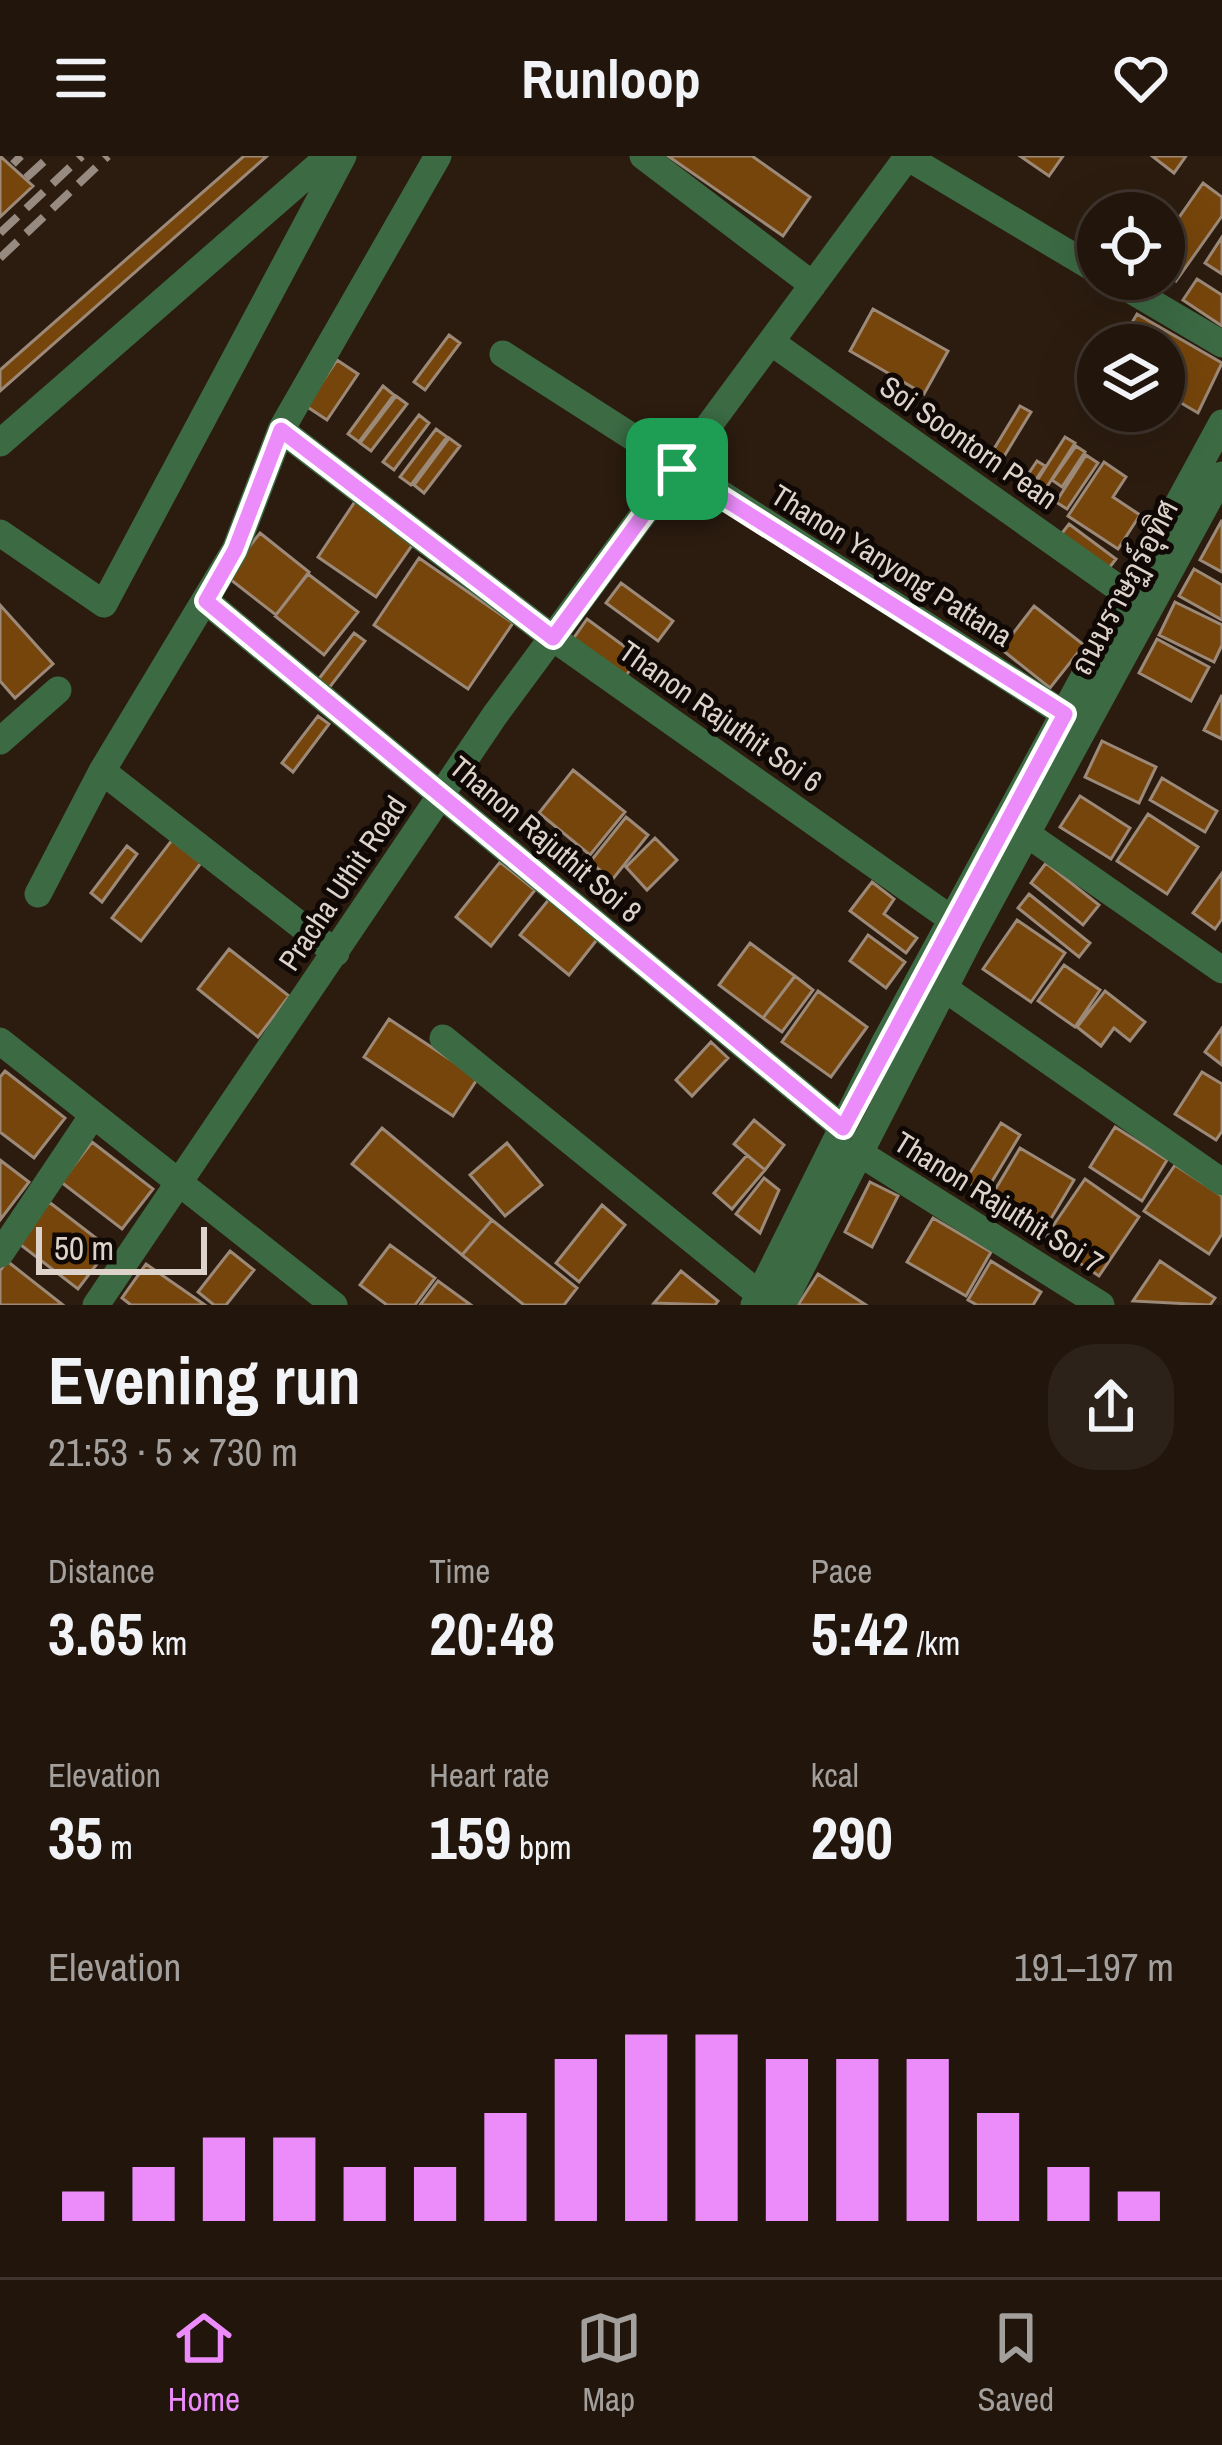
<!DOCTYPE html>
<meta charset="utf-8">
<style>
body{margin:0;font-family:"Archivo Narrow",Sarabun,sans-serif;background:#2d221a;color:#f1f3f6;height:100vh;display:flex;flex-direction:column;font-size:45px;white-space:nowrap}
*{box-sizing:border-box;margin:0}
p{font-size:39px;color:#a29f9d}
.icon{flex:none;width:66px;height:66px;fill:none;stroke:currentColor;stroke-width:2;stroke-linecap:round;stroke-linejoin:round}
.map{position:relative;height:1149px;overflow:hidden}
.side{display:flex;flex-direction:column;background:#21150c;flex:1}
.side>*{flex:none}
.tools{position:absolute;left:1077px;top:36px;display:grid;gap:24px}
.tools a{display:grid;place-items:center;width:108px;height:108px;border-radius:50%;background:#21150c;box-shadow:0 12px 48px #0002,0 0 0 3px #3e342d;font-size:60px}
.scale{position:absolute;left:36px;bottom:30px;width:171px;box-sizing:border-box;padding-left:12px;border:6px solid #ded3cb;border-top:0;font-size:33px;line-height:42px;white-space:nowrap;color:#ded3cb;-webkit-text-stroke:9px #0f0804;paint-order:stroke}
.pin{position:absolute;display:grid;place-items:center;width:102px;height:102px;color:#fff;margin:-51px;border-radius:24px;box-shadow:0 6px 18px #0006}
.round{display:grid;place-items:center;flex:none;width:126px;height:126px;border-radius:48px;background:#2d221a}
.overview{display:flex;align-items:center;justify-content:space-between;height:204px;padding:0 48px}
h1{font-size:66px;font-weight:700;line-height:90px}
.stats{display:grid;grid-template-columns:repeat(3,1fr);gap:18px;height:204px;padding:12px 48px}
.stats div{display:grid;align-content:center}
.stats b{font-size:60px;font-weight:700}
.stats small{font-size:33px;font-weight:400}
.stats p{font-size:33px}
.chart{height:336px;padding:24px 48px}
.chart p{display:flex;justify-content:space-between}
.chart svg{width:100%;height:216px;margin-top:12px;stroke:#ec8cfb;stroke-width:6}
header{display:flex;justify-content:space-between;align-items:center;height:156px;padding:0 48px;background:#21150c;font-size:54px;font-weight:700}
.menu{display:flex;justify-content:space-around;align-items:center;height:168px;border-top:3px solid #3e342d;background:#21150c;font-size:33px;color:#a29f9d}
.menu a{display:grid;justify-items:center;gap:6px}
.menu .on{color:#ec8cfb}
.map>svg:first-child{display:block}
.building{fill:#76450b;stroke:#9c8978;stroke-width:3}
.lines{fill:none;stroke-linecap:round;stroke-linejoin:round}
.minor{stroke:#3b6a43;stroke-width:27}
.rail{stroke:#978a80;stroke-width:8;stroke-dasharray:24 12;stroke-linecap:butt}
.route-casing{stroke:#fff;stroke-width:24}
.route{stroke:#ec8cfb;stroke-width:15}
.labels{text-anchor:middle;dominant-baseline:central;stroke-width:10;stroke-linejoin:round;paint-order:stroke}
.street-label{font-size:30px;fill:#ded3cb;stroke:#0f0804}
</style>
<header><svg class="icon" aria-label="menu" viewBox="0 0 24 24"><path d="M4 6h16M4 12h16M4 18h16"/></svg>Runloop<svg class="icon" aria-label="heart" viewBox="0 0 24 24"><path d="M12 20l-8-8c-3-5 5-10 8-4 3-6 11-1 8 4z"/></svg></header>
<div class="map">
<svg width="1222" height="1149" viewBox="0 0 1222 1149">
<rect width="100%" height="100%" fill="#2c1c10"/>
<path class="building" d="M0 0 33 30 0 61Z
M244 0H267L0 235V214Z
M668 0H752L810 41 783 80Z
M1020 0H1063L1049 20Z
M1152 0H1186L1174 17Z
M1203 27 1222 41V60L1176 125 1164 117V83Z
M1222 81V118L1205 107Z
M1197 123 1222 139V170L1183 144Z
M873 153 948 195 924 238 850 195Z
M1137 158 1222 207 1198 257 1164 237V189H1119Z
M449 179 460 187 425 234 414 226Z
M337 204 358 218 327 264 306 250Z
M383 230 394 239 359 286 348 278Z
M396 240 407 248 371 295 360 287Z
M1020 250 1031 256 997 312 986 306Z
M419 259 429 267 394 314 383 306Z
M436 273 447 281 411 329 400 321Z
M1065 281 1075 287 1043 337 1033 331Z
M449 282 460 290 424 337 414 329Z
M1076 290 1085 296 1062 331 1052 324Z
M1086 299 1098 307 1067 353 1056 346Z
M1037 305 1045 310 1029 334 1021 329Z
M1104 306 1126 321 1113 341 1140 359 1118 393 1068 360Z
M356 344 415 385 376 441 318 401Z
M1222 364V416L1200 404Z
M1069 368 1116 403 1106 416 1059 381Z
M260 377 309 416 276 459 226 420Z
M419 402 513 467 468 533 374 469Z
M1194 413 1222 429V464L1179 440Z
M308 418 358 456 324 499 275 460Z
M621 427 673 465 658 485 606 447Z
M1175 446 1222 469V489L1214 506 1159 479Z
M0 449 53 508 15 542 0 525Z
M1034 450 1084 489 1050 532 1001 493Z
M587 463 639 501 625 521 573 483Z
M354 477 365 485 329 532 318 524Z
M1157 483 1209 511 1191 545 1139 517Z
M1222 539V583L1204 574Z
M318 560 329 568 293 616 282 607Z
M1102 585 1156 611 1139 647 1085 621Z
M573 614 625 656 590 699 539 657Z
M1162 622 1217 655 1205 676 1150 644Z
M1080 640 1130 672 1111 703 1060 671Z
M1148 658 1198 691 1167 738 1117 705Z
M626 661 648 679 612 724 590 706Z
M655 682 677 704 647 734 626 711Z
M172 684 201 707 141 785 112 762Z
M127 690 137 698 102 746 91 737Z
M500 706 535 734 491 790 456 761Z
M1046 707 1099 749 1083 769 1031 727Z
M1222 717V763L1215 773 1193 757Z
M872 726 894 743 884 758 917 782 906 797 850 755Z
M554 737 603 776 569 819 520 779Z
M1029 738 1090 787 1079 801 1018 752Z
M1017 764 1065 797 1031 846 983 813Z
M868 779 905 806 886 832 850 805Z
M750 787 795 820 763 862 719 829Z
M229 793 289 840 258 881 198 833Z
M1064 809 1100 834 1075 871 1038 845Z
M795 820 813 834 782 876 763 862Z
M818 835 867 871 831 921 782 886Z
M1105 835 1145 866 1130 885 1114 872 1101 890 1077 871Z
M389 863 478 922 453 960 364 901Z
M1222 872V909L1205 896Z
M711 886 728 902 692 940 676 924Z
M5 915 65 962 34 1002 0 976V921Z
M1202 916 1222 928V975L1216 984 1175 958Z
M754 964 784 989 765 1014 734 988Z
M1001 967 1020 979 985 1037 965 1025Z
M1115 971 1167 1004 1142 1045 1090 1011Z
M382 972 492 1064 462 1099 352 1008Z
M92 986 153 1033 122 1073 61 1026Z
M507 987 542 1029 505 1060 470 1019Z
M1020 992 1074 1024 1040 1081 986 1049Z
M747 999 765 1014 732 1053 714 1037Z
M0 1004 29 1026 0 1064Z
M1175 1009 1222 1040V1078L1209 1098 1144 1055Z
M764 1022 779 1034 760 1077 736 1058Z
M1085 1023 1139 1061 1099 1120 1044 1083Z
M870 1026 898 1040 872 1091 845 1076Z
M49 1046 109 1092 78 1133 17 1086Z
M602 1049 625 1069 579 1126 556 1107Z
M933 1062 991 1096 966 1140 907 1106Z
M492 1064 577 1132 564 1149H524L462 1099Z
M390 1089 435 1122 415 1149H387L360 1129Z
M230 1095 254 1114 226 1149H214L198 1136Z
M7 1105 63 1149H0V1115Z
M991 1105 1041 1136 1033 1149H977L968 1144Z
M1160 1105 1215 1142 1210 1149 1133 1145Z
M146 1108 205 1149H131L122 1142Z
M681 1115 718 1145 715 1149 654 1147Z
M818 1118 866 1149H798Z
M438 1125 471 1149H420Z"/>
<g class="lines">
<path class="minor" d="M643 0 813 129
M907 1 1098 115
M1112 123 1222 188
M771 186 1128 439
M503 198 1080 568
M281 274 553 482 954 765
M0 287 329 0
M0 377 104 448 343 0
M206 445 843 972
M0 585 58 534
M102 615 336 797
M1027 678 1222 814
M38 738 102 615 235 394 281 274 438 0
M944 832 1222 1026
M443 882 759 1138
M0 885 334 1149
M861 998 1101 1149
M0 1098 93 959
M96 1149 495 559 908 0
M754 1149 884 888 1222 267
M782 1149 970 782 1222 319"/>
<path class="rail" d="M13 8 21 0
M26 22 50 0
M0 77 82 0
M0 102 108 0"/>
</g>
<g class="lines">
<defs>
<path id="route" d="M281 274 553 482 677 313 1065 558 843 972 206 445 235 394Z"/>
</defs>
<use href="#route" class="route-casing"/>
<use href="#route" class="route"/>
</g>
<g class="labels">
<g class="street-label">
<text transform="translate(969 286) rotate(35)">Soi Soontorn Pean</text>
<text transform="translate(892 409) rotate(32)">Thanon Yanyong Pattana</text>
<text transform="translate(1124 431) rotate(-62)">ถนนราษฏร์อุทิศ</text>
<text transform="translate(721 560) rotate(35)">Thanon Rajuthit Soi 6</text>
<text transform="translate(546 683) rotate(40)">Thanon Rajuthit Soi 8</text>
<text transform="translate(342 727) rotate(-56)">Pracha Uthit Road</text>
<text transform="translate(999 1046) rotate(32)">Thanon Rajuthit Soi 7</text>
</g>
</g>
</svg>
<div class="tools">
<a><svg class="icon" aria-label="locate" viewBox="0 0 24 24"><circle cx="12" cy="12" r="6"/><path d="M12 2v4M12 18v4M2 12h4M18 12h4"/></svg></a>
<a><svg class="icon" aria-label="layers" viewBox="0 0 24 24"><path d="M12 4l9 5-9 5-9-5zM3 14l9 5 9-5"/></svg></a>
</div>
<div class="scale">50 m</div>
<div class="pin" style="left:677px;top:313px;background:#1e9e55"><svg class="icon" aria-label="arrive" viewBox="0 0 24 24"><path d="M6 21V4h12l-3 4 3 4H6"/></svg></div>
</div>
<section class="side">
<div class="overview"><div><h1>Evening run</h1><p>21:53 · 5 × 730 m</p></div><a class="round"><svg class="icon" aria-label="share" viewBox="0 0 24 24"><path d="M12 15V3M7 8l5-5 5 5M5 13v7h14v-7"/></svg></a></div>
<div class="stats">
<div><p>Distance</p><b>3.65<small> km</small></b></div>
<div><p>Time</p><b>20:48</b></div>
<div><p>Pace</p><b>5:42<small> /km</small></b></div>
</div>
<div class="stats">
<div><p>Elevation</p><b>35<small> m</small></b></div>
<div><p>Heart rate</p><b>159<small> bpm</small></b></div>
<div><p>kcal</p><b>290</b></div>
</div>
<div class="chart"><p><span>Elevation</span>191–197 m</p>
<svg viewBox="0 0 160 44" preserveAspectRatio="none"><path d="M5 44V38M15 44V33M25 44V27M35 44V27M45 44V33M55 44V33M65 44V22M75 44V11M85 44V6M95 44V6M105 44V11M115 44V11M125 44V11M135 44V22M145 44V33M155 44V38"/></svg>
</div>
</section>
<nav class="menu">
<a class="on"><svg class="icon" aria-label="home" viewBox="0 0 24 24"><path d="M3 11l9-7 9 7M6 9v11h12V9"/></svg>Home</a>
<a><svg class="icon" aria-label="map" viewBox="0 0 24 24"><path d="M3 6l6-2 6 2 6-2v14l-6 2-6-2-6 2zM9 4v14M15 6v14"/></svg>Map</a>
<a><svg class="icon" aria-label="saved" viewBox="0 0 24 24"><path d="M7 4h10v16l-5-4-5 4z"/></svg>Saved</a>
</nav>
